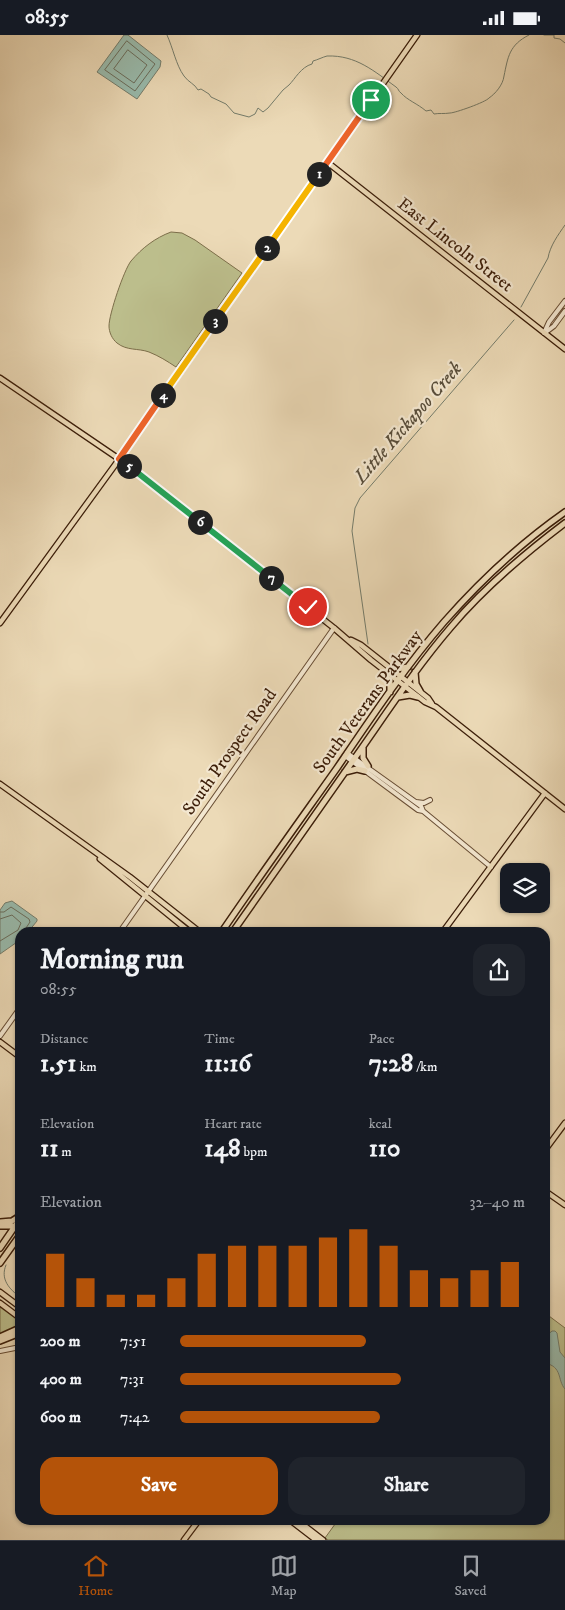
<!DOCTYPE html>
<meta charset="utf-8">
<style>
body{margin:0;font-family:"IM FELL DW Pica",serif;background:#20242c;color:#f1f3f6;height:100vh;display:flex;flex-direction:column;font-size:19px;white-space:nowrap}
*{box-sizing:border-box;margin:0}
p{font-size:16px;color:#9ea1a6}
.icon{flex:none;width:28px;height:28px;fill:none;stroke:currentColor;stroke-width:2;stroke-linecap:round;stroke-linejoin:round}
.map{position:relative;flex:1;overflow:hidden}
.drawer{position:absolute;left:15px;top:892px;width:535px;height:598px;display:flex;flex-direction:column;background:#171b24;border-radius:15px;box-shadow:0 1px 4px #0004}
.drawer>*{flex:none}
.tools{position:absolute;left:500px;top:828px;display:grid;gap:10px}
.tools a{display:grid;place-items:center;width:50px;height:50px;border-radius:10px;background:#171b24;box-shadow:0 1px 4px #0004;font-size:25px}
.pin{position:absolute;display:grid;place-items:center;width:42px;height:42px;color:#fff;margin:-21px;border:2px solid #fff;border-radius:50%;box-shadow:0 1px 5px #0007}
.km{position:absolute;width:25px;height:25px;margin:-12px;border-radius:50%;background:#222;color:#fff;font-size:14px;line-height:25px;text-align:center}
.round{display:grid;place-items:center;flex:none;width:52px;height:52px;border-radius:15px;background:#20242c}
.summary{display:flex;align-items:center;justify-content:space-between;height:85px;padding:0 25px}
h1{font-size:28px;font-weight:700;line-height:38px}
.stats{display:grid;grid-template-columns:repeat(3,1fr);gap:8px;height:85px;padding:5px 25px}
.stats div{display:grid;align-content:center}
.stats b{font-size:25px;font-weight:700}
.stats small{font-size:14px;font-weight:400}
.stats p{font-size:14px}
.chart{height:140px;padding:10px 25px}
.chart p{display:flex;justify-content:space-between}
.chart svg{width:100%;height:90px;margin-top:5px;stroke:#b45309;stroke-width:6}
.action{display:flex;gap:10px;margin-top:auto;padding:10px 25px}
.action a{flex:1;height:58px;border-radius:15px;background:#b45309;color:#fff;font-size:20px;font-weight:700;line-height:58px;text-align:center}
.action a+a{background:#20242c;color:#f1f3f6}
ul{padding:0 25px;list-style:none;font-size:16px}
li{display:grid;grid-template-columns:80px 60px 1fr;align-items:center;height:38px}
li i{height:12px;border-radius:6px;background:#b45309}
.status{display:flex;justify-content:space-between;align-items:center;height:35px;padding:0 25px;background:#171b24;direction:ltr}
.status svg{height:14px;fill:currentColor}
.dock{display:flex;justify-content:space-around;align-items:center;height:70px;border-top:1px solid #363941;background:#171b24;font-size:14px;color:#9ea1a6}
.dock a{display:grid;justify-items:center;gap:2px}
.dock .active{color:#b45309}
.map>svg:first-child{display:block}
.green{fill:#bcbe8c;stroke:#7c6e4a}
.water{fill:#99bbad;stroke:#747c6b}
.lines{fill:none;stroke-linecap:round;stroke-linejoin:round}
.shore{stroke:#6a6c5b;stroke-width:1}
.stream{stroke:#747c6b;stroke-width:1}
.minor-casing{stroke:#684d34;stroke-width:6}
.major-casing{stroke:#3c1e09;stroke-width:7}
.highway-casing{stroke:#3c1e09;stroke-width:8}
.minor{stroke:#f3e7d0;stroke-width:4}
.major{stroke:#ecdab7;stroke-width:4.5}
.highway{stroke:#ecdab7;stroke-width:5}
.split-1-casing{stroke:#fff;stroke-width:10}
.split-2-casing{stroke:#fff;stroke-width:10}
.split-3-casing{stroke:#fff;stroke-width:10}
.split-4-casing{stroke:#fff;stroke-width:10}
.split-5-casing{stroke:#fff;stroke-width:10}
.split-6-casing{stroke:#fff;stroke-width:10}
.split-7-casing{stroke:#fff;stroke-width:10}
.split-8-casing{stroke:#fff;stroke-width:10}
.split-1{stroke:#f0652b;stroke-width:6}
.split-2{stroke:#f5b400;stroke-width:6}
.split-3{stroke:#f5b400;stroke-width:6}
.split-4{stroke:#f5b400;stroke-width:6}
.split-5{stroke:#f0652b;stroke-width:6}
.split-6{stroke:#22a559;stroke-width:6}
.split-7{stroke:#22a559;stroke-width:6}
.split-8{stroke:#22a559;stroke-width:6}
.labels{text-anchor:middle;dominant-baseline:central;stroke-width:4.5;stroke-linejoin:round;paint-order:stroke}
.street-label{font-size:18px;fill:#3c1e09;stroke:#f3e7d0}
.water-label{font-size:19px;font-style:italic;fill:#584d3a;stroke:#f3e7d0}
</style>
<div class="status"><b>08:55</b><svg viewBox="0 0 49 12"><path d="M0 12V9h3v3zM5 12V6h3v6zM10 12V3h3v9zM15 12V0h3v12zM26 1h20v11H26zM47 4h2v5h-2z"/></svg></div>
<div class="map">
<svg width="565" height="1505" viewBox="0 0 565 1505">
<rect width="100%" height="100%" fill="#ecdab7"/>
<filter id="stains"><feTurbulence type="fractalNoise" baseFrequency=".004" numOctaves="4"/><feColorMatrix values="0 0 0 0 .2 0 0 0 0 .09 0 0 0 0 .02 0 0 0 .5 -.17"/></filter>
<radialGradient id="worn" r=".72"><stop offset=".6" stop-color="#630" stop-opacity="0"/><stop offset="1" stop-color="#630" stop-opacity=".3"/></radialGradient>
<path class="green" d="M171 197 182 198 195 205 242 238 176 332C167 326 159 321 149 317 138 313 127 316 117 308 112 304 109 297 109 291 109 279 124 235 131 226 142 213 155 203 171 197Z
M0 1270 20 1285V1291L0 1299Z
M545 1278 565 1293V1505H328L325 1503 338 1485H545Z"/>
<path class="water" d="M124 0H128L161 26 160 32 137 64 97 37Z
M12 866 37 884V886L28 897 20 898V905L0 919V875L5 868Z
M552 1296H555L557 1298 560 1317 565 1323V1354C557 1345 563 1332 545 1328V1302Z"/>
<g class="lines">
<path class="shore" d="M127 6 155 29 135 56 105 35Z
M128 15 147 30 134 48 114 34Z
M0 877H4L11 872 29 884 30 887 26 893 25 898
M0 884 12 880 21 888 18 895 0 906"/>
<path class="stream" d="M167 0C173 13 176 30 184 41 188 47 195 49 198 55L201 54 209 59 211 62 226 69 234 78 249 82 255 79 258 73 263 77 268 73C273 67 278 61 283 55 285 53 287 52 289 50 295 44 301 32 312 29L313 26C317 25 323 22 327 21 356 20 374 36 396 52 399 54 398 56 401 58 407 65 418 69 426 76L431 75 434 79C439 78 444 79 450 78 455 78 486 67 489 63 495 59 503 50 504 41 508 22 509 10 529 0
M544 0H554V3L560 4 565 8
M521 272 548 223C550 211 558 200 565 190
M368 609 352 496 355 473 360 463 514 285
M6 1230C0 1244 9 1254 20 1262"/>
<defs>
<path id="minor" d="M546 297 554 291 565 276
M544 298 549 287 565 266
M347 718 421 771 423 776 491 832
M345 721 418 775 423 776
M416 767 424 768 430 765
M119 898 334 593
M0 1001 20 973
M0 1316 20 1312"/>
<path id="major" d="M327 127 565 314
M0 343 125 428 334 593 371 625 425 667 436 672 565 774
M0 588 115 430 417 0
M351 605 361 610 428 663 432 669
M0 749 130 842 201 898
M100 824 191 898
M442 898 545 758
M0 1007 20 1022
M545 1115 565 1088
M545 1156 565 1170
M0 1257 20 1272
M0 1268 20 1283
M290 1485 316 1505
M297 1485 323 1505
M184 1505 199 1485"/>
<path id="highway" d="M389 633 397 634 408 632
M386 636 390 644V657
M415 637 416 649 420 656
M398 662 410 660 418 662
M363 713V723L368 731
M345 737 357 734 365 736
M221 898C259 842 298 788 337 733 371 683 405 632 444 587 480 546 521 508 565 477
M232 898C272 841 312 784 352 727 384 682 414 635 451 592 484 553 524 519 565 488
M0 1187 12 1186 20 1181
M0 1191H20
M0 1213 20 1184
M0 1228 20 1200
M0 1302 20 1293
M0 1306 20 1298"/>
</defs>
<use href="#minor" class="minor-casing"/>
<use href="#major" class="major-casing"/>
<use href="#highway" class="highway-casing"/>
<use href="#minor" class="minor"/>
<use href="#major" class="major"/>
<use href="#highway" class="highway"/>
</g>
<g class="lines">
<defs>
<path id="split-1" d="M319 139 371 65"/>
<path id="split-2" d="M267 213 319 139"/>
<path id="split-3" d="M215 286 267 213"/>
<path id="split-4" d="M163 360 215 286"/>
<path id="split-5" d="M129 431 119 424 163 360"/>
<path id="split-6" d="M129 431 200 487"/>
<path id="split-7" d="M200 487 271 543"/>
<path id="split-8" d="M271 543 308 572"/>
</defs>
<use href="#split-1" class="split-1-casing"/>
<use href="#split-2" class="split-2-casing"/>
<use href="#split-3" class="split-3-casing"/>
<use href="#split-4" class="split-4-casing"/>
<use href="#split-5" class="split-5-casing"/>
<use href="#split-6" class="split-6-casing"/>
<use href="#split-7" class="split-7-casing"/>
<use href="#split-8" class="split-8-casing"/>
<use href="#split-1" class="split-1"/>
<use href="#split-2" class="split-2"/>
<use href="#split-3" class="split-3"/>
<use href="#split-4" class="split-4"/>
<use href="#split-5" class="split-5"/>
<use href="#split-6" class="split-6"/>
<use href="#split-7" class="split-7"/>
<use href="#split-8" class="split-8"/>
</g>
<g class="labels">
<g class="street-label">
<text transform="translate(455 210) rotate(38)">East Lincoln Street</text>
<text transform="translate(368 667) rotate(-54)">South Veterans Parkway</text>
<text transform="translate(230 717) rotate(-55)">South Prospect Road</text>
</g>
<g class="water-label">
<text transform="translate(408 388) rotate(-49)">Little Kickapoo Creek</text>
</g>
</g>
<rect width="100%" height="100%" filter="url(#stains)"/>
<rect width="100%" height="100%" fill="url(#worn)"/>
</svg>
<div class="tools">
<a><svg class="icon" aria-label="layers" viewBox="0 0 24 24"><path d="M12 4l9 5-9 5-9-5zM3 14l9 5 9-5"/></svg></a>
</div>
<div class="pin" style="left:371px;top:65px;background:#1e9e55"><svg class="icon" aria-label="arrive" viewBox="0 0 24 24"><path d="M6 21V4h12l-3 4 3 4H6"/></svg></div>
<div class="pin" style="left:308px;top:572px;background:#d93025"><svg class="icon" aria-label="check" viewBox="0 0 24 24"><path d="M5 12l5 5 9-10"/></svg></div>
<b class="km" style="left:319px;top:139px">1</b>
<b class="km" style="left:267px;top:213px">2</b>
<b class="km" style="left:215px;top:286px">3</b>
<b class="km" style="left:163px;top:360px">4</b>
<b class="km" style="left:129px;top:431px">5</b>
<b class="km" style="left:200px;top:487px">6</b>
<b class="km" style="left:271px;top:543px">7</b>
<section class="drawer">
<div class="summary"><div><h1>Morning run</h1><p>08:55</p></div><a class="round"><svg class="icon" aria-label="share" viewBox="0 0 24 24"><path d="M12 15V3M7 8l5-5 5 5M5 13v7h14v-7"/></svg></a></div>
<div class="stats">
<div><p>Distance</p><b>1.51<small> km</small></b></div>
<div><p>Time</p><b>11:16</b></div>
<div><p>Pace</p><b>7:28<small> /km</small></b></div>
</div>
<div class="stats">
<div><p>Elevation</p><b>11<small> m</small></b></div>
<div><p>Heart rate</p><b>148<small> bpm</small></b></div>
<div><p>kcal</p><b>110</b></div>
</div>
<div class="chart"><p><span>Elevation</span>32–40 m</p>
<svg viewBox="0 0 160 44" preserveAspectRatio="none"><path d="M5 44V18M15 44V30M25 44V38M35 44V38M45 44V30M55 44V18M65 44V14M75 44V14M85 44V14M95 44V10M105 44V6M115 44V14M125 44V26M135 44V30M145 44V26M155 44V22"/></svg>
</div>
<ul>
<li><b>200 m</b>7:51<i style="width:54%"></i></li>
<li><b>400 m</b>7:31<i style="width:64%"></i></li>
<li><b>600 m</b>7:42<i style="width:58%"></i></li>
</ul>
<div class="action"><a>Save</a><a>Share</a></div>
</section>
</div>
<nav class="dock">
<a class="active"><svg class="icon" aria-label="home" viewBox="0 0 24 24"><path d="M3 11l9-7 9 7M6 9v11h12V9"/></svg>Home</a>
<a><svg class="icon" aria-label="map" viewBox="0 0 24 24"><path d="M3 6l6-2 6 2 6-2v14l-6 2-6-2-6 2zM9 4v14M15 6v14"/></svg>Map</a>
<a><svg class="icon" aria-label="saved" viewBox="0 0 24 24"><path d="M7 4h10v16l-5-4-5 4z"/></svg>Saved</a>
</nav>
